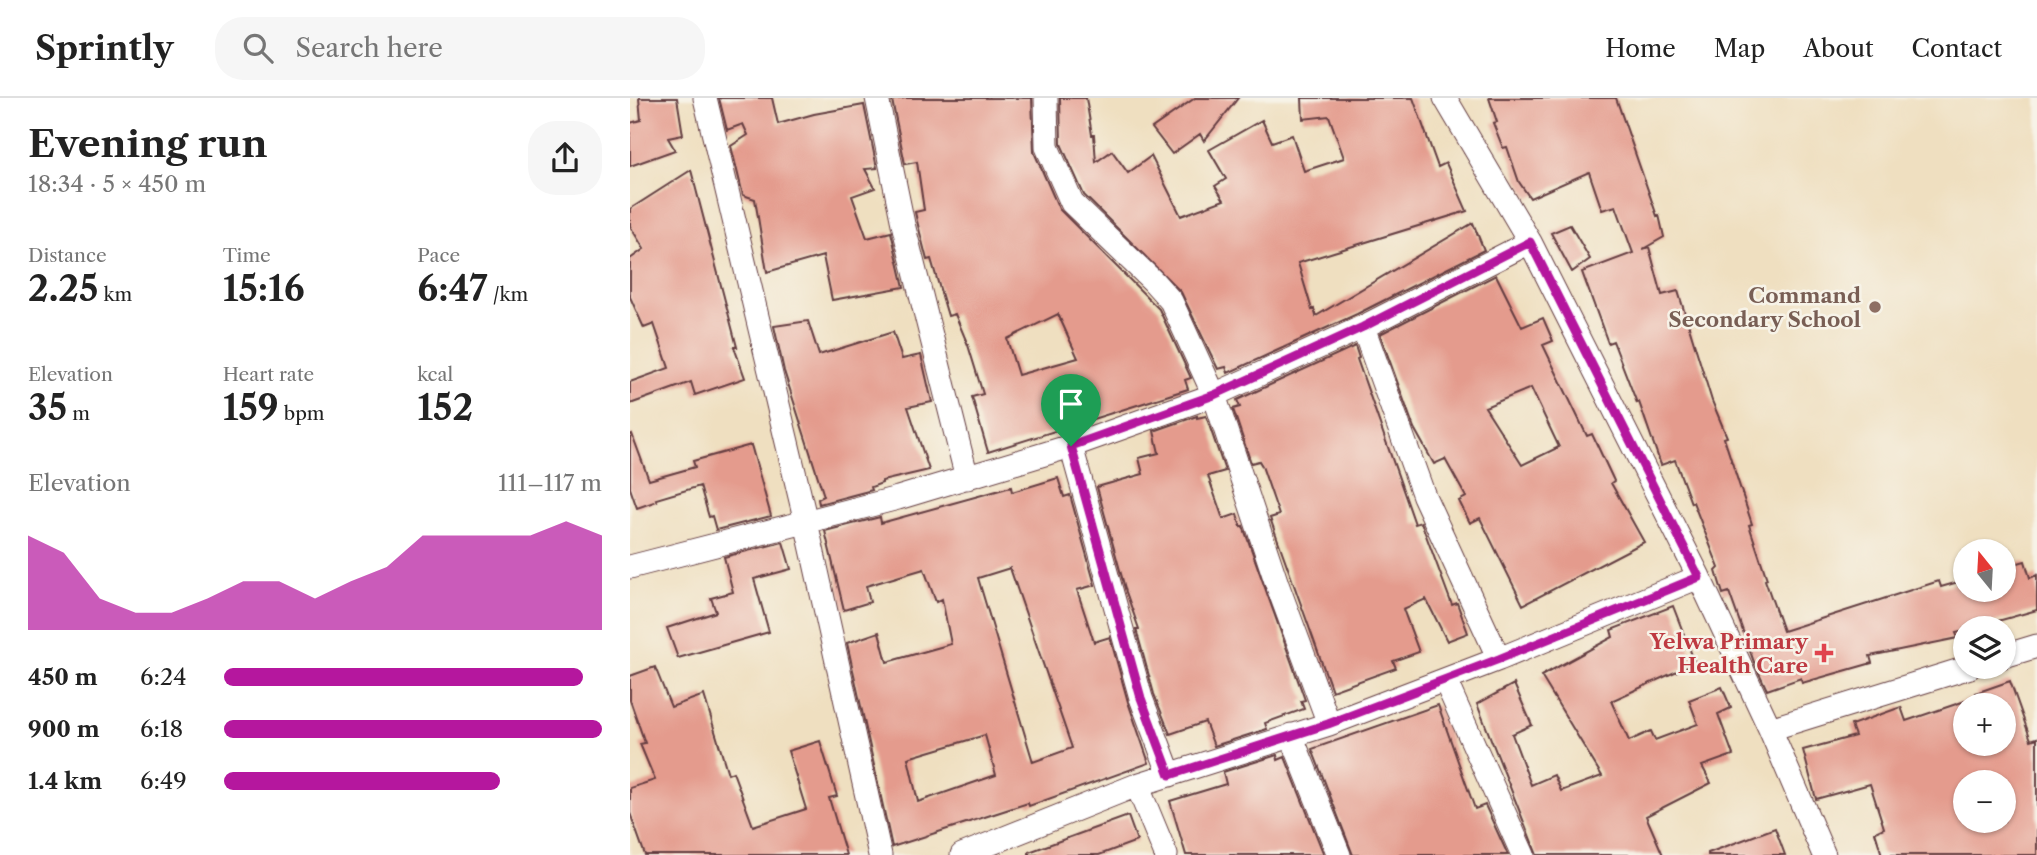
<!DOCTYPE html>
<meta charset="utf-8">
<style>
body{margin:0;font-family:"Libre Caslon Text",serif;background:#f6f6f6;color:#222;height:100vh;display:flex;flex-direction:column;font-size:26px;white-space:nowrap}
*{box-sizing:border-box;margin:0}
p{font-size:23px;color:#767676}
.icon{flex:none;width:38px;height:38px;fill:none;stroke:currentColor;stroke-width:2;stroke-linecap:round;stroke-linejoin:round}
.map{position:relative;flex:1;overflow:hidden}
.panel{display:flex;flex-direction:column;background:#fff;width:630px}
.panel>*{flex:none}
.needle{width:46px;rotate:342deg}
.tools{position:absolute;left:1323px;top:441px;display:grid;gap:14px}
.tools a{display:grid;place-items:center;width:63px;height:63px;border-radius:50%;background:#fff;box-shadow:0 2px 5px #0004;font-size:35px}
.pin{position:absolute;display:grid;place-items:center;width:60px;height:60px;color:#fff;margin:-72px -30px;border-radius:50% 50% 50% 0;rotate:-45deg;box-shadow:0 0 7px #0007}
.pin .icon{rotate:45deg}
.round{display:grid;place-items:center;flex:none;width:74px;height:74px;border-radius:28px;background:#f6f6f6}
.headline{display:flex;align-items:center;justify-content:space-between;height:119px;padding:0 28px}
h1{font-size:38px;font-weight:800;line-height:52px}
.stats{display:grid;grid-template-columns:repeat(3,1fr);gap:10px;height:119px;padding:7px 28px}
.stats div{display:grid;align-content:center}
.stats b{font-size:35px;font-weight:800}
.stats small{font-size:19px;font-weight:400}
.stats p{font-size:19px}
.chart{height:196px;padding:14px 28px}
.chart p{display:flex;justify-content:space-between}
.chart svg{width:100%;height:126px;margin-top:7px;fill:#b5179e;opacity:.7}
ul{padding:0 28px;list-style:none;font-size:23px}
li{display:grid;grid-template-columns:112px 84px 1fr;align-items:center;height:52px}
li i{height:18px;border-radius:9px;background:#b5179e}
header{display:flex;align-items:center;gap:42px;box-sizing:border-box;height:98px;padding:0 35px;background:#fff;border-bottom:2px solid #e0e0e0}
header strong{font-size:33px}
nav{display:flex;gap:38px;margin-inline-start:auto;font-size:24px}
.search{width:490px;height:63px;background:#f6f6f6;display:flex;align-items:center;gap:18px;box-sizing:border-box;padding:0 24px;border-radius:28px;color:#767676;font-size:26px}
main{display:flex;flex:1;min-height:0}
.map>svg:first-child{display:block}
.building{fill:#e49b8d;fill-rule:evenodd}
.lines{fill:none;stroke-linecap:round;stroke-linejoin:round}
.street-casing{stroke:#633c41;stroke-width:25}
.street{stroke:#fff;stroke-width:23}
.route-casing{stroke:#fff;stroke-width:14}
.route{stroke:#b5179e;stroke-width:9}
.education-dot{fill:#8d6e63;stroke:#f7f3e8;stroke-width:2.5}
.health-dot{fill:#e0444e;stroke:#f7f3e8;stroke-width:2.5}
.labels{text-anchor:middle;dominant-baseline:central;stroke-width:5;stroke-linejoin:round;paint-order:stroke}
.education-label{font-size:21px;font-weight:bold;fill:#785e54;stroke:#f7f3e8;text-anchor:end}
.health-label{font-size:21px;font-weight:bold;fill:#be3a42;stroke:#f7f3e8;text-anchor:end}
</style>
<header>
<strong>Sprintly</strong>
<div class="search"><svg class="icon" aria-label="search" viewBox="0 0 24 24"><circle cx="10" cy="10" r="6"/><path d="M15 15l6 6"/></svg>Search here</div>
<nav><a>Home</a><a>Map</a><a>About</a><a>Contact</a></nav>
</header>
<main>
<section class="panel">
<div class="headline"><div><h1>Evening run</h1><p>18:34 · 5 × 450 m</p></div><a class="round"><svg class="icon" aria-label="share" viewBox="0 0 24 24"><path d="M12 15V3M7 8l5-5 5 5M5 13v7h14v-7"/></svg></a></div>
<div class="stats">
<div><p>Distance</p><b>2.25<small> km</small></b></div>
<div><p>Time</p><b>15:16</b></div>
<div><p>Pace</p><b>6:47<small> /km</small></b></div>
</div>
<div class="stats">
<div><p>Elevation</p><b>35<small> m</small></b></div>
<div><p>Heart rate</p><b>159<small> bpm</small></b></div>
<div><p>kcal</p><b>152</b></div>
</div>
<div class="chart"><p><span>Elevation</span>111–117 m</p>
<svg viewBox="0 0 160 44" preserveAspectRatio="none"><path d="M0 44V11L10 17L20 33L30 38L40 38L50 33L60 27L70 27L80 33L90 27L100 22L110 11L120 11L130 11L140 11L150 6L160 11V44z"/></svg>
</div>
<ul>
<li><b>450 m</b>6:24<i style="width:95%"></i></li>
<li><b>900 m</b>6:18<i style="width:100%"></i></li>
<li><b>1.4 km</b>6:49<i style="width:73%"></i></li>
</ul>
</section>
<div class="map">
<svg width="1407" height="757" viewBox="0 0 1407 757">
<rect width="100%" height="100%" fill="#f7f3e8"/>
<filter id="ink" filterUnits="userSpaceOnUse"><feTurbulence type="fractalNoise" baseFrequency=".0143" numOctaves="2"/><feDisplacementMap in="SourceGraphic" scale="14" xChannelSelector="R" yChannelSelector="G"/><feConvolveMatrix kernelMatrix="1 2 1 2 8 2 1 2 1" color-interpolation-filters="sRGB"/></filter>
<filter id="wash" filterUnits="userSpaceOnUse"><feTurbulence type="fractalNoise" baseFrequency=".00686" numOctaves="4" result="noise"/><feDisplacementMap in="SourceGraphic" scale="28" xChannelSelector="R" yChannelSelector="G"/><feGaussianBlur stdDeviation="1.57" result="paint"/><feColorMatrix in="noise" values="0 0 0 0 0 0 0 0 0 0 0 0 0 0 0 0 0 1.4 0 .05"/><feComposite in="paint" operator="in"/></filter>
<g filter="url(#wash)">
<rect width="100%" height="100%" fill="#efdfc0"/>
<g id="blocks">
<path class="building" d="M9 0H47L53 37 38 40 45 52 0 68V25L11 22Z
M89 0H142L148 26 184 16 234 7 247 70 235 71 245 90 222 98 237 140 261 134 274 189 202 202 193 158 137 174 125 101 113 97 101 48 118 37 113 26 97 32Z
M275 0H402L404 54 429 111 529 211 561 280 555 282 558 291 358 354 342 299 353 296 338 247 325 216 318 218 301 161 297 162 287 123 285 114 294 112 287 64 275 66 262 2ZM428 216 448 260 388 277 377 241Z
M430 0H456L462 37H464L466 64 482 53 498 75 521 58 551 118 594 102 585 88 596 81 579 52 632 22 642 44 662 37 674 73 714 60 699 18 673 21 672 0H783L808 69 816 65 837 113 668 165 682 212 684 211 686 218 843 125 854 152 727 216 598 275 596 269 588 271 551 194 454 97 431 46Z
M565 0H608L574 43 570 36 542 56 522 30Z
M859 0H986L1027 118 1029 117 1034 139 1013 151 1019 149 1032 197 1048 193 1082 303 1097 339 1094 340 1122 426 1119 427 1137 481 1135 482 1153 533 1309 483 1311 489 1335 482V492H1374V469L1395 463 1400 480 1407 477V512L1343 530H1335V533L1326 535 1328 540 1240 558 1242 565 1172 585 1171 580 1137 592 1124 564 1099 494 1093 496 1086 473 1089 470 1063 404 1061 405 1045 362 1031 367 1009 304 1007 305 983 243 978 245 952 174 1003 155 986 108 972 112 959 74 900 100 889 84 877 49 873 50 863 25 867 24Z
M61 72 107 249H104L115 280 65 297 61 284 0 306V284L39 270 24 226 14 230 0 199V161L14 151 0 128V111Z
M940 127 960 161 942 174 921 135Z
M866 177 892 229 913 220 923 243 913 247 957 338 962 336 984 383 981 385 1014 444 893 507 850 420 840 425 829 403 836 399 815 361 804 366 784 330 750 236ZM901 290 929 349 892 367 855 309Z
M178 223 189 257 263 234 272 261 291 257 302 304 278 309 299 372 252 383V385L241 389 242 392 189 406 188 401 194 398 154 273 144 228Z
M725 248 729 260 727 261 785 426 791 424 822 507 827 505 838 535 817 543 796 501 773 511 789 554 763 563 766 570 702 593 640 420 649 417 632 368 629 363 621 365 603 311 610 309 607 302Z
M567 318V320L576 318 595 373 578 378 593 421 607 416 611 429 613 428 675 602 671 603 674 611 635 625 637 631 584 648 575 624 540 636 524 596 506 531H509L496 494 467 389 513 376 509 360 529 355 524 333Z
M2 336 19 382 65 369 63 363 121 347 141 418 86 432 82 418 79 419 70 388 26 401 27 403 7 410 0 390V337Z
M428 380 434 399 440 397 465 487 447 492 464 544 480 539 498 604 519 665 399 708 398 705 262 749 217 545 249 534 257 564 321 546 312 501 306 504 294 471 236 488 240 504 214 512 195 433 250 419 251 425 381 389 382 394ZM380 470 442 650 403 664 348 480ZM355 637 366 677 288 704 278 660Z
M153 444 161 471 124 481 139 534 48 560 37 530 86 514 81 500 103 494 94 459Z
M1043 508 1065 565 981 603 999 643 1021 633 1025 642 1068 626 1059 602 1092 589 1101 610 1088 616 1103 657 1072 668 1081 685 1016 718 1033 757H907L847 606 884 586 902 627 882 636 901 687 924 677 931 693 972 678 911 578 983 539 981 532Z
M25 569 41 609 74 597 98 676 103 674 123 728 176 711 158 653 190 643 207 698 199 700 216 757H15L0 715V690L25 682 10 646 15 645 0 602V578Z
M1380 583 1401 642 1407 640V757H1252L1245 734 1254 730 1240 686 1186 701 1173 652 1225 638 1221 627 1271 609 1276 623 1347 599 1346 595ZM1335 607H1374V646H1335ZM1335 684H1374V723H1335Z
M808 607 845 711 855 707 878 757H723L682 651Z
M647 657 648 662 655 659 694 757H556L540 703 596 686 593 674Z
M498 718 507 743 469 757H399V754Z
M1145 730 1155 757H1078V755Z"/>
</g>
</g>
<g filter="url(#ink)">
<use href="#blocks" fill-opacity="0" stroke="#633c41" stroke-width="2"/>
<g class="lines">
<defs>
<path id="street" d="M75 0 176 424 250 757
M247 0 273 126 337 380
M416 0 417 49 442 105 523 183 541 203 584 297 647 486 699 626
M815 0 900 144 1069 479 1140 631 1194 757
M733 229 794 398 869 561
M441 348 511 600 540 677
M0 469 268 400 441 348 584 297 733 229 900 144
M1374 558 1407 548
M815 582 893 757
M1140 631 1340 569
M661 637 709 757
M507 687 536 757
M332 757 507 687 699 626 869 561 1069 479"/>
</defs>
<use href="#street" class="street-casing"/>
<use href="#street" class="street"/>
</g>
</g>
<g class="lines" filter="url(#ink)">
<defs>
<path id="route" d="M900 144 1069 479 869 561 698 626 540 677 511 600 441 348 584 297 733 229Z"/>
</defs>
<use href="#route" class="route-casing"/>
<use href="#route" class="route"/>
</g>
<circle class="education-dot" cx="1245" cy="209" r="7"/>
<path class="health-dot" d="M1190.5 544.5h7v7h7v7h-7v7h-7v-7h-7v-7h7z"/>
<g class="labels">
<g class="education-label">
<text x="1231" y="197">Command<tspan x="1231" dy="24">Secondary School</tspan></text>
</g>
<g class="health-label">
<text x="1178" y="543">Yelwa Primary<tspan x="1178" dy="24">Health Care</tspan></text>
</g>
</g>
</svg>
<div class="tools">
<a><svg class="needle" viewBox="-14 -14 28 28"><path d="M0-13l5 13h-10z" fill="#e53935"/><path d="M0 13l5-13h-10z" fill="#767676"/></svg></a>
<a><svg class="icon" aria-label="layers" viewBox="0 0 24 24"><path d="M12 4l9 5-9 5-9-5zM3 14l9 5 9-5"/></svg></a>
<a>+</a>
<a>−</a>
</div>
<div class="pin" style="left:441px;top:348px;background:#1e9e55"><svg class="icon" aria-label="arrive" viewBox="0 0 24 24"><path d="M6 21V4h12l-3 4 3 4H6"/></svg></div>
</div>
</main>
